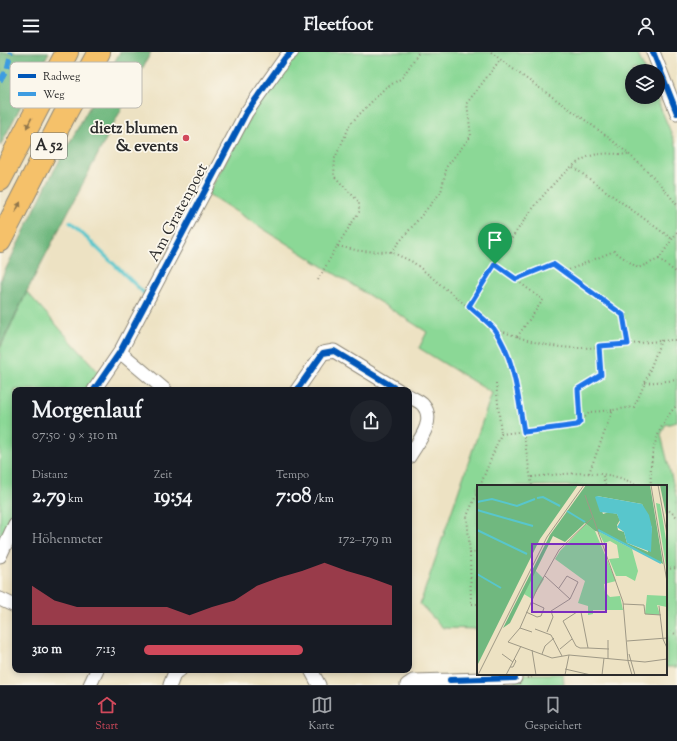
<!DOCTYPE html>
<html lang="de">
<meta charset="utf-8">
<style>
body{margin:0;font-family:"Sorts Mill Goudy",serif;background:#20242c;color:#f1f3f6;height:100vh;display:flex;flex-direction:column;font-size:15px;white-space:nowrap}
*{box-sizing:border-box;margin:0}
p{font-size:13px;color:#9ea1a6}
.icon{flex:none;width:22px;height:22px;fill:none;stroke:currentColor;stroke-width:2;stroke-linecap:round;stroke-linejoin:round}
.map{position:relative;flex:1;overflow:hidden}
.panel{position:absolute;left:12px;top:335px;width:400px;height:286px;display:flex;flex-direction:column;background:#171b24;border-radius:8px;box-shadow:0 2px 6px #0003}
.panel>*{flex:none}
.buttons{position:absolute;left:625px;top:12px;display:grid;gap:8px}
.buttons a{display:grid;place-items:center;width:40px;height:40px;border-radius:50%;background:#171b24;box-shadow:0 2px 6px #0003;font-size:20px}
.pin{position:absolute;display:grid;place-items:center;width:34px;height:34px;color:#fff;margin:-41px -17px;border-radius:50% 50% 50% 0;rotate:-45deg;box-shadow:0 0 4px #0007}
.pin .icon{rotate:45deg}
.round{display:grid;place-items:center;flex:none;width:42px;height:42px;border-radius:21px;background:#20242c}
.summary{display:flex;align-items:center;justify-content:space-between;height:68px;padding:0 20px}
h1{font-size:22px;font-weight:700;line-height:30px}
.stats{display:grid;grid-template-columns:repeat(3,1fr);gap:6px;height:68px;padding:4px 20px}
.stats div{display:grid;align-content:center}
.stats b{font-size:20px;font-weight:700}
.stats small{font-size:11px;font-weight:400}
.stats p{font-size:11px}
.chart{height:112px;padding:8px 20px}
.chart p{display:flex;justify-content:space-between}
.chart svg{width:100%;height:72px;margin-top:4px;fill:#d1495b;opacity:.7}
ul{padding:0 20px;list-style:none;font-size:13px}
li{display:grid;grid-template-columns:64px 48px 1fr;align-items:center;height:30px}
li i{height:10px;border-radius:5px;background:#d1495b}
header{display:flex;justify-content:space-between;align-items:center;height:52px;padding:0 20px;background:#171b24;font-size:18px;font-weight:700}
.tab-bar{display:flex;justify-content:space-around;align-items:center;height:56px;border-top:1px solid #363941;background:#171b24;font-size:11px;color:#9ea1a6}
.tab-bar a{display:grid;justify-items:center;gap:2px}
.tab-bar .on{color:#d1495b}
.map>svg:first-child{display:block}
.green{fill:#8bd896;stroke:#5b8260}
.forest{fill:#70b87f;stroke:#4e7255}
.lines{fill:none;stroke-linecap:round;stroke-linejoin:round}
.stream{stroke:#58c6cc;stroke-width:3.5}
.minor-casing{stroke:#8c8677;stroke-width:15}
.motorway-casing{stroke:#8c8677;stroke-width:24}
.path{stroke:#8c8677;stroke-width:2;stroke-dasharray:1 3;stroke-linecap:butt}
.minor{stroke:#fff;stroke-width:13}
.motorway{stroke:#f5c16b;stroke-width:22}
.quiet{stroke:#3d9ce1;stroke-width:5;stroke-dasharray:10 5;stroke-linecap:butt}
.cycleway-casing{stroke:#fbf7ec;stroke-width:8}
.cycleway{stroke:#0057b8;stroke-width:6}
.oneway{fill:#90764b}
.route-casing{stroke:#fff;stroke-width:8}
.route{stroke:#1a73e8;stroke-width:5}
.poi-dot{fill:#d1495b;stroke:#fbf7ec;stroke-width:1.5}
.labels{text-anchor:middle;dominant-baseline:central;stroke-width:3.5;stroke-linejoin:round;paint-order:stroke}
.shield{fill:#fbf7ec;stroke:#696865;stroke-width:1}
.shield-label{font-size:15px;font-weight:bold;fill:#2b2b2b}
.poi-label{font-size:16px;font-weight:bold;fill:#2b2b2b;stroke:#fbf7ec;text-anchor:end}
.street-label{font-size:16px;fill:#2b2b2b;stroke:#fbf7ec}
.inset-river{fill:none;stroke:#58c6cc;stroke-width:2}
.inset-road{fill:none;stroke:#9f9986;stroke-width:1}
.view{fill:#7b2cbf;fill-opacity:0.15;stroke:#7b2cbf;stroke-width:2}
.inset-edge{fill:none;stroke:#2b2b2b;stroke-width:2}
.key{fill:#fbf7ec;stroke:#bdbab2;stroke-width:1}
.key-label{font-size:11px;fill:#2b2b2b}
</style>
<header><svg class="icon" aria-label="menu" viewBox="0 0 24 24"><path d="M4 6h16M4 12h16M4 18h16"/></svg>Fleetfoot<svg class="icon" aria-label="person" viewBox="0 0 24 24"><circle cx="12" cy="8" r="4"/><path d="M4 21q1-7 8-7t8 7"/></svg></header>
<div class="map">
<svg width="677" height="633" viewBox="0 0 677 633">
<rect width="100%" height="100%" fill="#fbf7ec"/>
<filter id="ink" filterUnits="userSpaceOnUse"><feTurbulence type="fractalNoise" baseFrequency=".025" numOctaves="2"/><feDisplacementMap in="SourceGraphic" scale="8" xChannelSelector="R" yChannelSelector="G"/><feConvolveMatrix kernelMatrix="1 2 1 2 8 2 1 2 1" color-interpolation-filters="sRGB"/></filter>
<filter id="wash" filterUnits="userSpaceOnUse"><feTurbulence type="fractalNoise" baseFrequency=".012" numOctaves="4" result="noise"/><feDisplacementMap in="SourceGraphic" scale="16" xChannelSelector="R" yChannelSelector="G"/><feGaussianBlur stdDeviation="0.9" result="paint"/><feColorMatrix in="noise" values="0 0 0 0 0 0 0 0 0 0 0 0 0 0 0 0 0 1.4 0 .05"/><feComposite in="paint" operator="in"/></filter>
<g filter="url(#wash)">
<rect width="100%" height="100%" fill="#ede2c3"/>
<path class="green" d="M299 0H637L645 19H632V45H656L677 95V370L665 373 661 383 677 447V615H666V434H478V577L443 576 420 552 492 341 419 296 427 280 208 142 251 63 288 9Z
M27 240 103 325 94 338H15V472L0 504V297Z
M515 622H563L564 633H515Z"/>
<path class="forest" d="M0 0H49L0 94Z
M120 0H151L27 239 0 295V229L50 126Z"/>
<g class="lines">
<path class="stream" d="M70 170 145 242"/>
</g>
</g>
<g filter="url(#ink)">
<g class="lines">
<defs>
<path id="minor" d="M653 0 677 61
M120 300 165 338
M94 338 120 300 246 61 285 6 292 0
M297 338 323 301 334 299 398 338
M409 344C413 347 420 349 423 353 437 369 417 391 409 405
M0 504 15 472
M0 547 15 554
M311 618 319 633
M450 628 515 626
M90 633 97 618
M170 633 175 620 180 618
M407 633 413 629 450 628 451 633"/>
<path id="motorway" d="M0 128 67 0
M0 189 64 64 99 0"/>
</defs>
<use href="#minor" class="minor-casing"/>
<use href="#motorway" class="motorway-casing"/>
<path class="path" d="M491 0C553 50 628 88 677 153
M573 115 672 187
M677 180 659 207 677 221
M337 194 359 160V150L334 124 335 106 351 71 385 36 402 26 419 0
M391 200 441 140 447 114 471 84 467 51 500 8
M495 212 543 248 517 285
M516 227 553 212 564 220
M318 228 337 194 360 199 391 200 413 210 484 268 493 276 503 291 514 324 532 434
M469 254C493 216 548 119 590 104 603 100 617 102 630 103
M493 276C515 284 538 293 561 295 599 299 639 289 677 288
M628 292 623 263 564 220 614 199 638 216 659 207
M496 331 501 382
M645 331 677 328
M580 370 578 337 601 323 599 294
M589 421 613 358 634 355 645 331 661 288
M603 424 605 434
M532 425C562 422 610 415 637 434
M480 434 501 382 577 373 590 360 613 358
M651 434C649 404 656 375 677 353
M478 439 467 464 470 501 478 500
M666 456 677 465
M470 501 471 552H478
M666 517 677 516
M666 580 677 582
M527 626 533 625 536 622"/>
<use href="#minor" class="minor"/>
<use href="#motorway" class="motorway"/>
<path class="quiet" d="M0 29 7 17 11 0"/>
<defs>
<path id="cycleway" d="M653 0 677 61
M94 338 120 300 246 61 285 6 292 0
M297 338 323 301 334 299 398 338
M450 628 515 626"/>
</defs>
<use href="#cycleway" class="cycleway-casing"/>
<use href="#cycleway" class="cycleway"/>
</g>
<defs><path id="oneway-solid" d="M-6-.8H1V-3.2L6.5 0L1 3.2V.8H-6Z"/></defs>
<g class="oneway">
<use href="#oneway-solid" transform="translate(29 71) rotate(117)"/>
<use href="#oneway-solid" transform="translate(18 155) rotate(-63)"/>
</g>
</g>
<g class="lines" filter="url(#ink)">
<defs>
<path id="route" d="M495 212 516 227 553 212 623 263 628 292 599 294 601 323 578 337 580 370 577 373 524 380C518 346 515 306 494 277 487 269 477 262 469 254Z"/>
</defs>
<use href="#route" class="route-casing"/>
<use href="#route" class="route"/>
</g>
<circle class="poi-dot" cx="186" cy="86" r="4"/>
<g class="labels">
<rect class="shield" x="31" y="81" width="36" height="26" rx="3"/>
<g class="shield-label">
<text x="49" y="94">A 52</text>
</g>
<g class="poi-label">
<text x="178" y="77">dietz blumen<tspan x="178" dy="18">&amp; events</tspan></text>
</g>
<g class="street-label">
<text transform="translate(179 161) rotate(-62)">Am Gratenpoet</text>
</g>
</g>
<g transform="translate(477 433)">
<rect width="190" height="190" fill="#ede2c3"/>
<path d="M179 18 183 19 186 36 190 61V88ZM109 39 118 46 139 96 127 99 128 107 133 112 143 111 146 125H116V129L111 130V121L101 118 108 96 78 74 83 66ZM121 46 155 64 161 86 158 96 149 91H139L132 74 142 73 140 60 133 56 127 58ZM58 85 67 94 55 114 47 109ZM170 110 190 111V122L180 120 183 130 168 129Z" fill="#8bd896"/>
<path d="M0 0H101L63 54 0 181ZM109 0H173L186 79 124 47 118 46 108 38 88 57 76 51 33 138 26 143 73 50ZM120 11 165 19 175 43 171 67 150 58 147 47 141 45 140 40 143 35 140 29 132 27 126 29ZM183 0H190V35Z" fill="#70b87f" fill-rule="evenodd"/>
<path d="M120 11 165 19 172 30 175 43 174 67 150 58 147 47 140 42 143 37 140 29 123 27 118 12Z" fill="#58c6cc"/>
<path class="inset-river" d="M60 13 66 12 83 21M0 17 15 14 40 21 58 14M0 25 56 41M90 26 108 37M0 45 50 69M121 45 184 78M0 89 24 103"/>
<path class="inset-road" d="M174 0 190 97M181 0 190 49M108 10 146 117 151 176 155 190M115 33 82 65 60 104 43 143 31 157 75 173 92 170 168 177 190 174M68 91 93 114 74 126 76 132 70 147M82 103 90 91 101 97 93 114M146 119 167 120 168 129 184 130M182 121 186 154 190 163M49 127 60 132 64 131 67 123 54 117M43 143 55 147M58 144 74 150 85 171M150 156 190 153M111 163 104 127H100L86 136 99 161 103 163H111L132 164M83 164 95 154M55 165 59 190M25 169 36 177M65 169 68 161 77 153M152 169 158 190M131 174V155M33 182H36L39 176 37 174M88 184 114 190M1 190 70 52 107 0M29 190 44 161M88 190 92 170M125 190 127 173"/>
<path class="view" d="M55 59H129V127H55Z"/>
<rect width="190" height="190" class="inset-edge"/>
</g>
<rect x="10" y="10" width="132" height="46" rx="6" class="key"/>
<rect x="18" y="22" width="18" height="4" fill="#0057b8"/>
<rect x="18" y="40" width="18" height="4" fill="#3d9ce1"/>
<g class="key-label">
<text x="43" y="28">Radweg</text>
<text x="43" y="46">Weg</text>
</g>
</svg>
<div class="buttons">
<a><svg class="icon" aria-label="layers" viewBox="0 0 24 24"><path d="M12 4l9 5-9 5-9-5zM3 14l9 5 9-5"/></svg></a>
</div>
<div class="pin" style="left:495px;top:212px;background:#1e9e55"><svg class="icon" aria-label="arrive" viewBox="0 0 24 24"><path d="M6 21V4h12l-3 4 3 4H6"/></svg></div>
<section class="panel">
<div class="summary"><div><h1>Morgenlauf</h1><p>07:50 · 9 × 310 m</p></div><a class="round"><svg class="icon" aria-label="share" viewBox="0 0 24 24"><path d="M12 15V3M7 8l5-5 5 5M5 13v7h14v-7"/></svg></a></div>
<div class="stats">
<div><p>Distanz</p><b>2.79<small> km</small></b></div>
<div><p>Zeit</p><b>19:54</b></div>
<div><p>Tempo</p><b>7:08<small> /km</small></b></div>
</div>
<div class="chart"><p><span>Höhenmeter</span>172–179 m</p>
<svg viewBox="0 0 160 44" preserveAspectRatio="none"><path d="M0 44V20L10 29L20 33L30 33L40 33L50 33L60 33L70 38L80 33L90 29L100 20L110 15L120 11L130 6L140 11L150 15L160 20V44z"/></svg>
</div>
<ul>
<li><b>310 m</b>7:13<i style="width:64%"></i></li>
</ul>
</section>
</div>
<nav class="tab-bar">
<a class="on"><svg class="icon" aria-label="home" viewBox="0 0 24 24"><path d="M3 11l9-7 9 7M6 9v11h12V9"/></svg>Start</a>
<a><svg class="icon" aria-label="map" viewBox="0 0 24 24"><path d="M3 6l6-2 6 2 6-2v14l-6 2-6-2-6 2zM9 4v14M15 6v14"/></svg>Karte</a>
<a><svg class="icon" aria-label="saved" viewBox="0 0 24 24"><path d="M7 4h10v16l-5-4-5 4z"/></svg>Gespeichert</a>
</nav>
